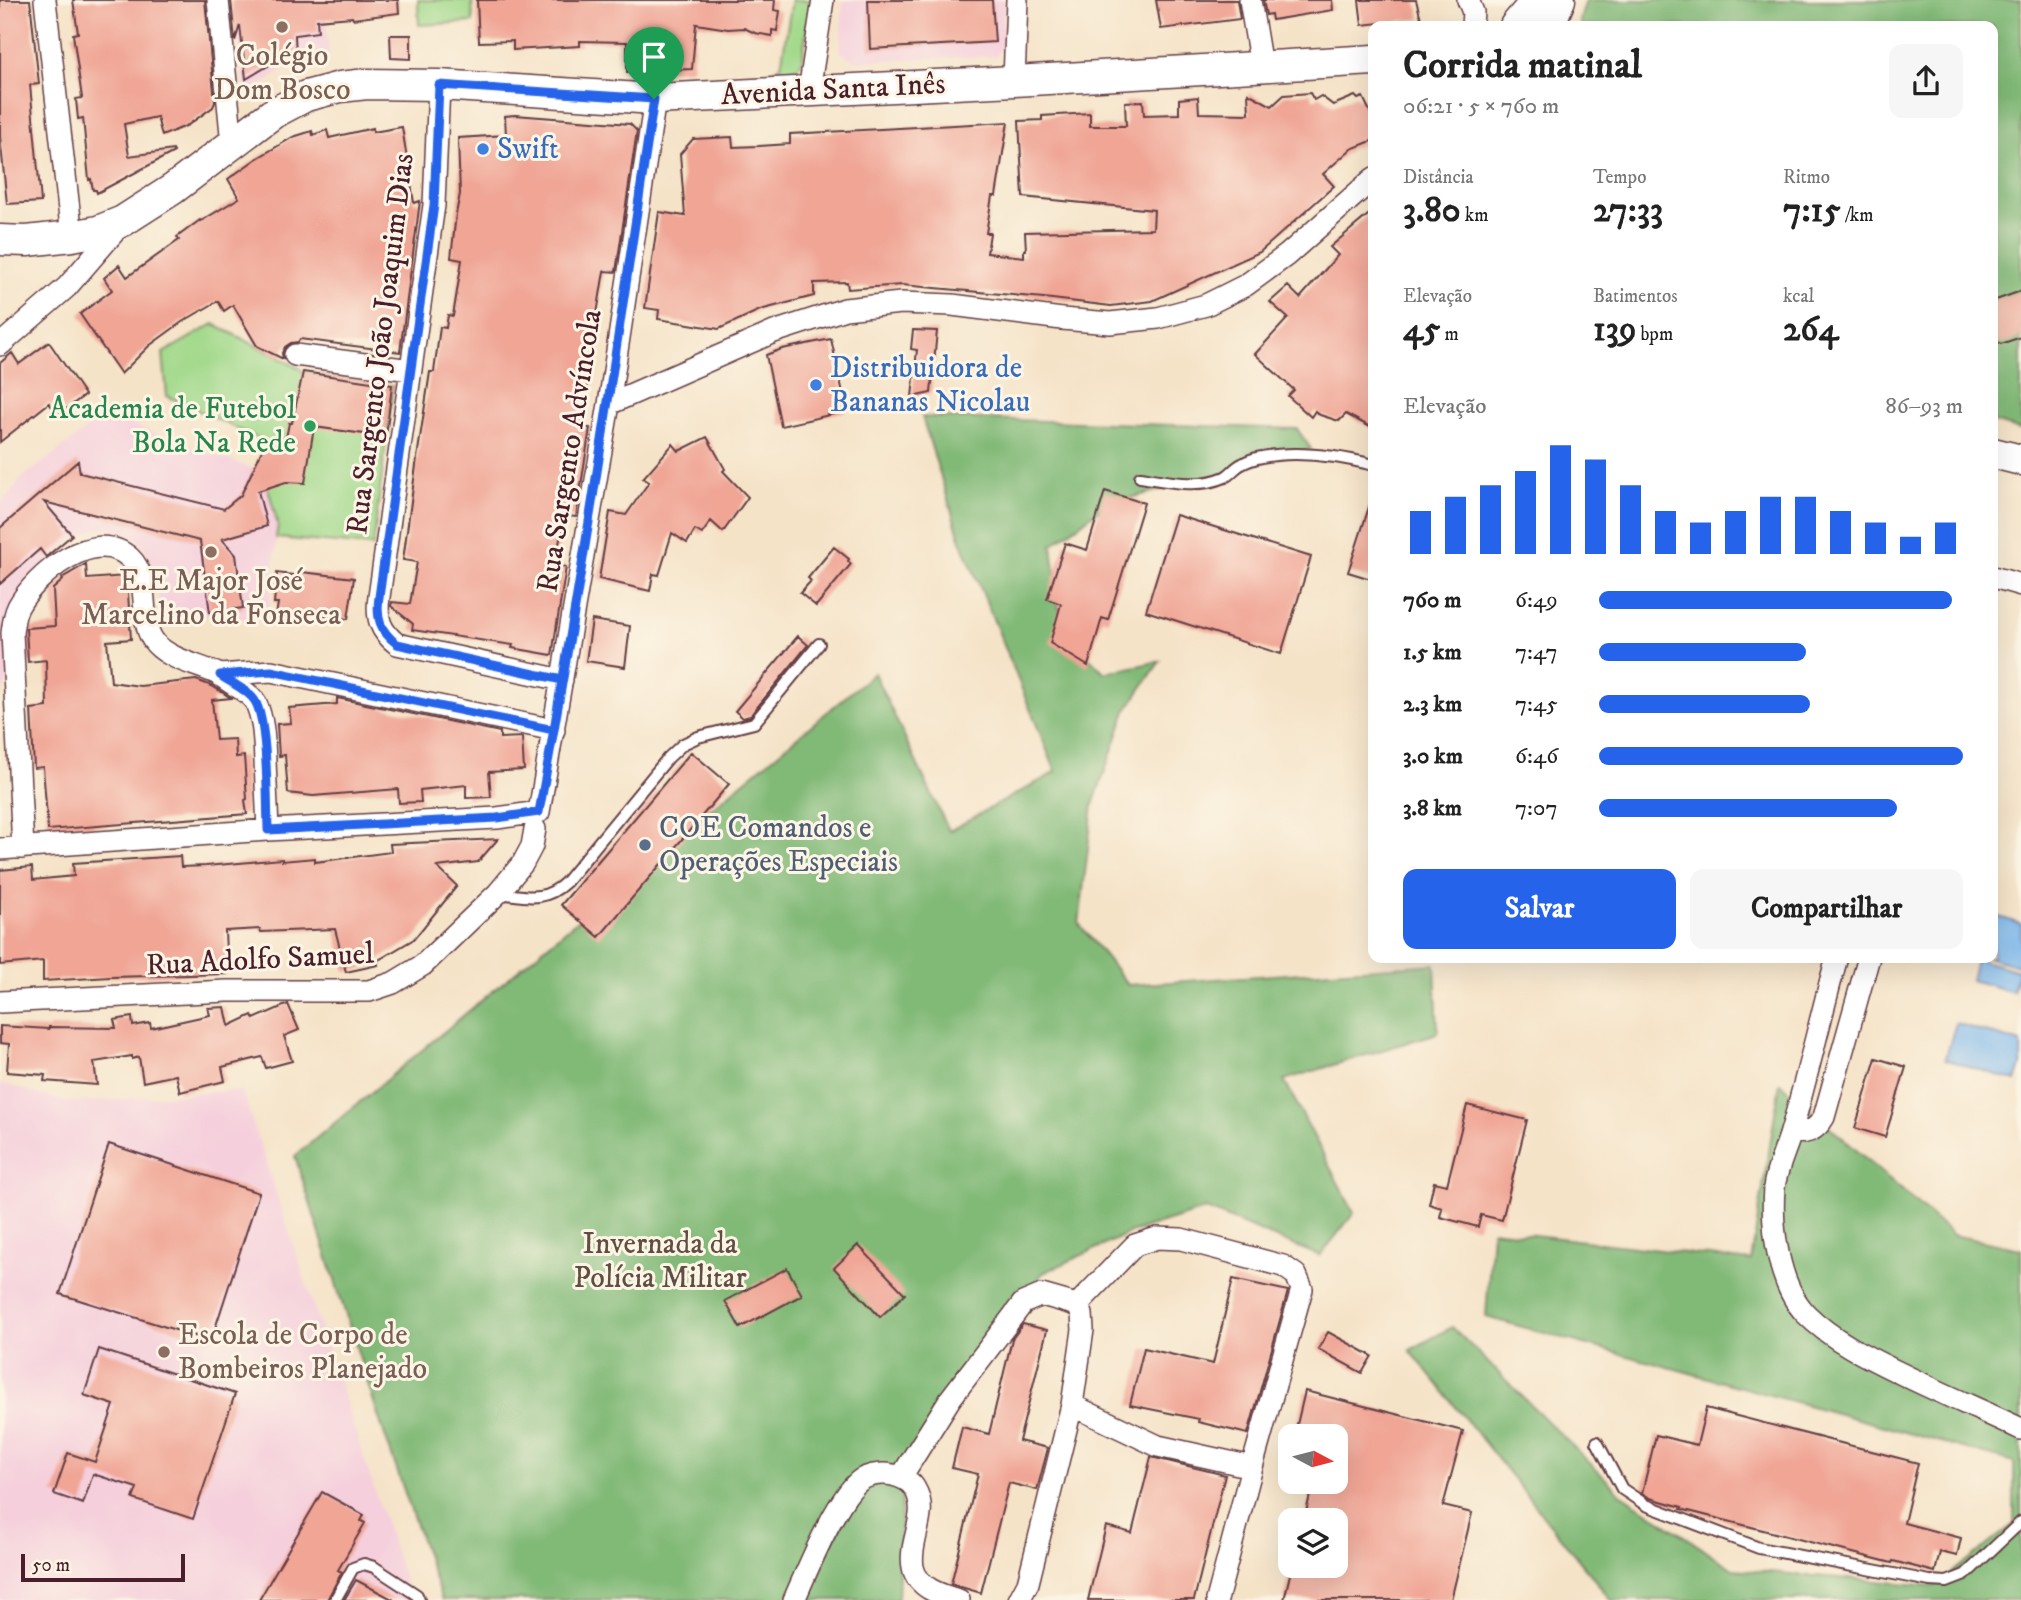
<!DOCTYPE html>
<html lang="pt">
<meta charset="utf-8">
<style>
body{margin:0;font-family:"IM FELL DW Pica",serif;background:#f6f6f6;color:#222;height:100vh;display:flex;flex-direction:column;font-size:26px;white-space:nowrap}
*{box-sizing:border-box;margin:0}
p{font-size:23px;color:#767676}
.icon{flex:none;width:38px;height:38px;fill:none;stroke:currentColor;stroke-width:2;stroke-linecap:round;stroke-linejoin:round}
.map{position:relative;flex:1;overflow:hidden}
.panel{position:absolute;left:1368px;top:21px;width:630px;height:942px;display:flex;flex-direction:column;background:#fff;border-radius:14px;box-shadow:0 7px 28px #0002}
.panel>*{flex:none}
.needle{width:46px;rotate:97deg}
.buttons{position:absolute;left:1278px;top:1424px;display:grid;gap:14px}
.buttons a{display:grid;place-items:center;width:70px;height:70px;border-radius:14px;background:#fff;box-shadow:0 7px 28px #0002;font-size:35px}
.scale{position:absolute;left:21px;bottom:18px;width:164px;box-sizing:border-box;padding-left:7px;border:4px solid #4a1f2b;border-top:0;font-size:19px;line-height:24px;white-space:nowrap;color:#4a1f2b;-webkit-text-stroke:5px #fcf5e5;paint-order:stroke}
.pin{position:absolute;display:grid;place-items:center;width:60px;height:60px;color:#fff;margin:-72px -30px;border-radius:50% 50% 50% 0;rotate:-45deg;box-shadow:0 0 7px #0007}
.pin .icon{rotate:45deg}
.round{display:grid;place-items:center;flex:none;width:74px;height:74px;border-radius:14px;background:#f6f6f6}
.summary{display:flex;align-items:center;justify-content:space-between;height:119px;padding:0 35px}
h1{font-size:38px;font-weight:700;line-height:52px}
.figures{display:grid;grid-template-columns:repeat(3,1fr);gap:10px;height:119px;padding:7px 35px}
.figures div{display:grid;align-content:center}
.figures b{font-size:35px;font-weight:700}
.figures small{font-size:19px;font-weight:400}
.figures p{font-size:19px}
.chart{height:196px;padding:14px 35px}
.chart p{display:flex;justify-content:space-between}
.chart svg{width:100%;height:126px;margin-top:7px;stroke:#2563eb;stroke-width:6}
.action{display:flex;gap:14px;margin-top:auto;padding:14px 35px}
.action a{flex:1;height:80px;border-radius:14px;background:#2563eb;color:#fff;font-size:28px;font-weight:700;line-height:80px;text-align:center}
.action a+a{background:#f6f6f6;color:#222}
ul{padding:0 35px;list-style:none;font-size:23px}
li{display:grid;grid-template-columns:112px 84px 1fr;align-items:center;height:52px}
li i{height:18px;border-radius:9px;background:#2563eb}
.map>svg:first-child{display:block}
.built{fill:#f5cfdc}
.green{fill:#a2d98b;stroke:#767c5b;stroke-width:2}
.forest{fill:#81b977;stroke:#666c51;stroke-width:2}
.water{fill:#7ab7ed;stroke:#626b8c;stroke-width:2}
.building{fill:#f0a595}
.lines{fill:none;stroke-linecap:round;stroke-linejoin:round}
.lane-casing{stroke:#643c43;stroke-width:14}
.street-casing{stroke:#643c43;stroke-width:24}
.secondary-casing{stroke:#643c43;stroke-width:33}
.lane{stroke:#fff;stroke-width:10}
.street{stroke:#fff;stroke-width:21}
.secondary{stroke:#fff;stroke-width:30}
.route-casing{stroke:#fff;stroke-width:14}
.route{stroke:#2563eb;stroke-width:9}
.education-dot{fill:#8d6e63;stroke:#fcf5e5;stroke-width:2.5}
.shop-dot{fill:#3f7fe0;stroke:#fcf5e5;stroke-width:2.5}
.leisure-dot{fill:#2e9e5b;stroke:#fcf5e5;stroke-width:2.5}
.service-dot{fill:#5c6f8a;stroke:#fcf5e5;stroke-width:2.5}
.labels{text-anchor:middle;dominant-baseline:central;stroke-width:6;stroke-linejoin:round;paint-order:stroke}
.education-label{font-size:30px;fill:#785e54;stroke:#fcf5e5}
.street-label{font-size:30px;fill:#4a1f2b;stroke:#fcf5e5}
.shop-label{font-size:30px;fill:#366cbe;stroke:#fcf5e5;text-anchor:start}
.leisure-label{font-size:30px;fill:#27864d;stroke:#fcf5e5;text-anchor:end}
.service-label{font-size:30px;fill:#4e5e75;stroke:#fcf5e5;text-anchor:start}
.park-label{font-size:30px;fill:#604e43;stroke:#fcf5e5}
</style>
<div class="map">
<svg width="2021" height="1600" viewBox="0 0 2021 1600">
<rect width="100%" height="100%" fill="#fcf5e5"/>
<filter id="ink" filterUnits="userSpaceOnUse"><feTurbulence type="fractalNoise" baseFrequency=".0143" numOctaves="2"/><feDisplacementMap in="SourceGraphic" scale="14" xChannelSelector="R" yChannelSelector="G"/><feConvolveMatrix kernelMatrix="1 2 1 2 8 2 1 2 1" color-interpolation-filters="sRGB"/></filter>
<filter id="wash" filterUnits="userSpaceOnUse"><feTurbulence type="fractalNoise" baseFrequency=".00686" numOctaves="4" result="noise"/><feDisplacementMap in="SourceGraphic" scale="28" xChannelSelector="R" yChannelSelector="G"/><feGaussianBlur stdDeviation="1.57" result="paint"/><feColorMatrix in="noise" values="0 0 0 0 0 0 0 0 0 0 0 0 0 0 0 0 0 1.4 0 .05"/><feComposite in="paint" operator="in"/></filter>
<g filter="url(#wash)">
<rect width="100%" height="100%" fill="#f5e3c8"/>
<path class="built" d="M234 0H325L329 54 281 71 254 90H246L243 85Z
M843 0H1004L1003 46 996 56 855 61 840 52Z
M106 415 264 473 278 525 268 621 161 612 150 558 144 547 136 539 124 533 109 528 95 529 73 539 26 581 7 684 0 694V505L22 478Z
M0 1083 69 1103 242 1090 411 1600H0Z"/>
<path class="green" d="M418 0H472L473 22 419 25Z
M792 0H811L802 61C793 74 780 74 765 76V74L781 66Z
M214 324 299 368 303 372 393 386 373 546 276 538 278 525 264 473 266 442 167 396 163 353Z"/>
<path class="forest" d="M1586 0H2021V430L1993 422V26H1581L1580 20Z
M922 417 1297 429 1311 449 1105 505 1052 545 1061 630 1105 673 1160 661 1126 711 1093 805 1079 924 1128 985 1435 964 1438 1033 1284 1080 1354 1213 1320 1256 1206 1209 1130 1233 1043 1273 948 1392 903 1467 898 1600H442L379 1418 295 1156 874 673 949 831 1056 772 960 538Z
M1780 1083 1953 1235 2021 1249V1600H1611L1410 1350 1452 1327 1620 1493 1733 1569 1935 1586 2014 1524V1462L1486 1317 1492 1230 1751 1261Z"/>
<path class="water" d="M1993 915 2021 924V967L1987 957H1993Z
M1976 959 2019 971 2013 992 1971 980Z
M1956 1023 2021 1043V1065L2016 1081 1945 1059Z"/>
<g id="blocks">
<path class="building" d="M0 0H30L39 84 30 85 41 202 7 204 0 136Z
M73 0H205L215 102 213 107 188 125 162 136 157 117 124 124 129 156 173 150 174 152 97 193 96 190H93L91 179 89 180 83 118 78 119 76 99 82 98 73 34 78 33Z
M231 0H398L399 13 353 19 352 17 317 20 318 32 295 35 296 57 273 63 246 79 240 25 235 41Z
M477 0H775L774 10 780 11 777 31 772 30V36L755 33 744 28 728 29 696 24 692 69 627 72V42L580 41V46L513 50V41L479 42Z
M868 0H992L995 42 870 49Z
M1156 0H1237L1240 19 1161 29Z
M1263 0H1332L1333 10 1272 20 1271 14 1266 15Z
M1359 0H1416L1421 19 1399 21V24L1379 26V23L1362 25Z
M390 35H411V59L391 58Z
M1248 93 1272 106 1284 95 1310 93 1314 100 1321 96 1333 105 1355 96 1358 99 1363 97 1374 120V140L1351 149 1323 174 1334 186 1260 252 1152 301 1111 306 1044 298 902 285 848 289 847 282 814 283V296L760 310 719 329 658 319 659 310 645 308 659 212 685 216 680 154 693 139 732 137 733 147 759 146 790 144V134L1008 122 996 196H992L986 233H990L987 253 1024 257V250H1026L1025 232 1153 229 1154 210 1023 197 1019 121 1042 120V116L1090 113V126H1126L1125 102 1143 101 1144 115 1179 114V99L1198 97 1199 113 1249 114Z
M515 115 630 124 637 131 616 272 604 271 594 332 582 427 590 428 576 517 568 516 566 525H562L556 565 566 567 552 655 512 648 513 645 412 630 413 624 391 606 392 602 410 604 417 562 403 560 417 458 430 372H434L440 327 446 328 448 315 453 316 462 260 451 258 456 214 460 194 458 138 506 135 505 116Z
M402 127 414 203 420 201 400 352 300 339 298 342 291 343 285 347 282 353 283 359 257 346 233 305 224 311 218 301 182 322 149 346 121 374 80 314 112 290 104 278 119 265 127 277 179 240 177 237 200 220 201 221 239 198 228 179 256 159 293 137 312 131 313 135 327 130 329 138 373 128V132Z
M1374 210V429L1346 414 1339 421 1320 415 1315 411 1311 417 1288 396 1294 390 1255 354 1288 318 1270 302 1288 286 1300 298 1338 255 1330 247Z
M2021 291V337L2001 344 1997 341 1993 342V301Z
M913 330 937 331 931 393 912 397 917 350 911 349Z
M831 339 847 411 781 426 766 355 782 349Z
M49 342 85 395 58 415 49 403 0 442V363L12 353 19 364Z
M303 372 392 385 386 437 314 427 305 483 286 482 258 491 267 526 222 539 236 555 243 608 210 613 200 541 44 502 72 535 46 557 40 549 0 584V528L78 461 80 473 224 509 241 495 266 442 275 445 277 437 286 438 289 423H292Z
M707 437 725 469 723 471 748 497 723 532 711 521 702 534 695 530 687 543 672 533 659 575 653 574 650 591 599 579 610 512 626 515 649 482 643 478 673 444 679 451Z
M1105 491 1144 503 1108 620 1102 618 1088 666 1050 643 1061 604 1047 599 1065 543 1087 550Z
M1370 504H1374V580L1348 572Z
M1176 515 1311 557 1281 654 1146 611Z
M834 547 849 559 848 561 851 564 816 606 800 593 811 581 808 578Z
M86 564 87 579 126 576 127 578 131 639 107 641 111 682 140 686 196 680 212 686 231 698 212 700 216 740 235 739 236 757 244 756 247 799 245 800 247 814 48 830 43 767 34 768 31 709 47 707 46 660 28 662 26 628 55 626 53 589 63 580 62 578Z
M301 572 354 578 348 619 298 613 297 618 276 616 278 603H274L277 573 301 576Z
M592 620 630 626 625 667 586 661Z
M798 636 808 645 750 716 743 718 735 711Z
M337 698 500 732V738L522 737 524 770 489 772 491 797 466 798V785L420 790 421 802 399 803 398 789 313 796 288 793 285 755 279 756 277 724 291 723 289 708 337 704Z
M691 752 729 784 599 937 561 905Z
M498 839 478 862 437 867 457 886 414 939 377 961 378 965 346 972 335 929 261 932 260 929 225 931 227 974 111 977 43 981V961L0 965V870L32 867 33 880 74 876 73 863 180 856 181 867 206 866 282 859V861L315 858V862L391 852 390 844Z
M288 1004 299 1030 284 1036 292 1061 266 1068 262 1057 222 1067 225 1081 180 1092 176 1075 143 1082 139 1057 132 1059V1056L94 1062 97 1085 44 1081 45 1075 7 1072 9 1044 0 1043V1026L49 1029V1027L116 1028 114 1020 132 1017 133 1026 150 1023 151 1028 210 1015 208 1008 225 1007 229 1026 252 1015 254 1019Z
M1876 1058 1906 1067 1885 1137 1855 1128Z
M1467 1105 1527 1120 1502 1220 1481 1215 1478 1227 1440 1217 1442 1208 1429 1204 1434 1182 1447 1185Z
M109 1144 259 1193 211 1341 60 1294Z
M858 1245 905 1294 880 1317 834 1268Z
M787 1268 802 1295 740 1328 725 1301Z
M1233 1279 1288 1291 1248 1434 1198 1422 1199 1419 1130 1405 1144 1348 1213 1364Z
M1023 1324 1047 1330 1019 1441 1048 1448 1037 1490 1009 1483 981 1593 951 1584 978 1474 952 1468 962 1427 989 1434 1012 1339Z
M1328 1332 1372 1356 1362 1373 1318 1349Z
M99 1349 235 1394 193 1519 133 1499 137 1488 93 1474 83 1504 54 1494 68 1453 95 1462 114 1405 84 1395Z
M1305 1391 1463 1431 1443 1506 1472 1513 1451 1600H1284L1292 1566H1335V1521H1304L1313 1482H1335V1437H1294Z
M1706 1408 1918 1463 1904 1523 1961 1538 1957 1556 1940 1552 1935 1572 1893 1561 1892 1563 1681 1509 1682 1507 1650 1498 1642 1493 1656 1435 1697 1445Z
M1151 1457 1225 1475 1194 1600H1088L1106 1526 1132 1533Z
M322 1492 364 1515 361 1521 365 1523 338 1570 342 1572 327 1600H259Z
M356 1580 394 1600H344Z"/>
</g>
</g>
<g filter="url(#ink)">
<use href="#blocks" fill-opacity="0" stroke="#643c43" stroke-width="2"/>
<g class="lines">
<defs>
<path id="lane" d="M1140 477C1168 481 1198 489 1225 477 1231 474 1235 467 1242 464 1247 461 1256 458 1262 457 1298 450 1338 456 1374 465
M498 893C526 896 544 903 566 882L668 758 683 744 698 737 754 723 819 644
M1597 1442 1622 1489 1646 1505 1759 1548 1930 1581 1947 1582 1965 1575 2021 1522
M335 1600 353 1568 364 1564 374 1567 417 1595 419 1600"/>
<path id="street" d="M45 0 72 236
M218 0 232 144
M1250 0 1261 66
M1468 0 1473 12 1472 26
M1014 81 1017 0
M439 85 434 205 379 597C376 618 380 631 397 644L562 680
M809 91 823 0
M0 345 67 287 122 223
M295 355 411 370
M609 404 774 332 845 309 901 303 952 305 1062 319 1110 323 1158 318 1206 305 1246 285 1287 255 1374 178
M1993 577 2021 585
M220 675 271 671 554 730
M23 848 12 633C13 624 14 615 18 607 35 575 95 525 130 558 153 580 136 623 156 644 171 660 199 665 218 674 224 678 230 682 236 686 243 690 252 696 256 703 264 721 264 741 265 761 266 784 267 807 268 830
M0 849 268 830 497 818 539 812 609 404 655 99
M1837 957C1821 1015 1808 1074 1791 1132 1786 1150 1776 1169 1774 1188 1771 1227 1778 1285 1806 1314 1832 1340 1867 1357 1900 1373 1940 1393 1981 1410 2021 1429
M0 1002 227 991H369L393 983 423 965 498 893 523 863 532 846 535 829
M1791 1132C1807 1134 1816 1131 1824 1117L1869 957
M1077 1305 1135 1245 1157 1238 1181 1239 1283 1266 1296 1275 1302 1289 1252 1467
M1072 1405 1158 1446 1252 1467 1217 1600
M901 1477 950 1399 1023 1303 1042 1295 1077 1305 1082 1314 1083 1330 1072 1405 1028 1583 1019 1600
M794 1600C806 1573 838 1494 862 1479 872 1474 883 1473 893 1475 901 1477 911 1481 915 1489 930 1514 908 1541 913 1567 917 1588 941 1595 959 1600"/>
<path id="secondary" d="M1515 26 1537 0
M1549 26 1560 0
M0 240 27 241 72 236 98 231 123 221 173 189 272 114 306 96 340 87 367 84 439 85 655 99 1014 81 1374 60
M1993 453 2021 460"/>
</defs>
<use href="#lane" class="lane-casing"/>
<use href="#street" class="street-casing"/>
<use href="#secondary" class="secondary-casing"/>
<use href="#lane" class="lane"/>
<use href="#street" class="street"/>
<use href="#secondary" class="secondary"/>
</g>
</g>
<g class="lines" filter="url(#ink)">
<defs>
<path id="route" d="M654 99 439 85 434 205 379 597C376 618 380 631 397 644L562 680 554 730 271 671 220 675C231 683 248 690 255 701 268 722 267 802 268 830L497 818 539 812C583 575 618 337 654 99"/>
</defs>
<use href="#route" class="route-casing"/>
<use href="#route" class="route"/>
</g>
<g class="education-dot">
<circle cx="282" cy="27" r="7"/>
<circle cx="211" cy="552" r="7"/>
<circle cx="164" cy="1352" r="7"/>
</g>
<g class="shop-dot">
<circle cx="483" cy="149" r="7"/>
<circle cx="816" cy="385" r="7"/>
</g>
<circle class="leisure-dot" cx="310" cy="426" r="7"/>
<circle class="service-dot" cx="645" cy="845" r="7"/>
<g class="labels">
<g class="education-label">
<text x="282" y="56">Colégio<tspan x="282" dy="34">Dom Bosco</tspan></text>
<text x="211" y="581">E.E Major José<tspan x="211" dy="34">Marcelino da Fonseca</tspan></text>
<text x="178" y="1335" text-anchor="start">Escola de Corpo de<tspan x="178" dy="34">Bombeiros Planejado</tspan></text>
</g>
<g class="street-label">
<text transform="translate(833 90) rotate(-3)">Avenida Santa Inês</text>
<text transform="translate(381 344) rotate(-83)">Rua Sargento João Joaquim Dias</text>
<text transform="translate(570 451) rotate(-81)">Rua Sargento Advíncola</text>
<text transform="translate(260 960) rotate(-3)">Rua Adolfo Samuel</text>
</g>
<g class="shop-label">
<text x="497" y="149">Swift</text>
<text x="830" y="368">Distribuidora de<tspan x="830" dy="34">Bananas Nicolau</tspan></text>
</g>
<g class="leisure-label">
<text x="296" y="409">Academia de Futebol<tspan x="296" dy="34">Bola Na Rede</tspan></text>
</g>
<g class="service-label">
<text x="659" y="828">COE Comandos e<tspan x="659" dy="34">Operações Especiais</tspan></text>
</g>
<g class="park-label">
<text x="660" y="1244">Invernada da<tspan x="660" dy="34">Polícia Militar</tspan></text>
</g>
</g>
</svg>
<div class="buttons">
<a><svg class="needle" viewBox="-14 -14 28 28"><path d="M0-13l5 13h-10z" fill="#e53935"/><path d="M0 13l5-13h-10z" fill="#767676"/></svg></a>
<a><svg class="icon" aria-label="layers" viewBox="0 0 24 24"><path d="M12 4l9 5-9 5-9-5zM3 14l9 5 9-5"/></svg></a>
</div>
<div class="scale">50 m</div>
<div class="pin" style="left:654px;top:99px;background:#1e9e55"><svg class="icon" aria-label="arrive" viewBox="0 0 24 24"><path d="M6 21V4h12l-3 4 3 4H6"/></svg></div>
<section class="panel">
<div class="summary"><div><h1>Corrida matinal</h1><p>06:21 · 5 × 760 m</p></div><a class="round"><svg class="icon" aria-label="share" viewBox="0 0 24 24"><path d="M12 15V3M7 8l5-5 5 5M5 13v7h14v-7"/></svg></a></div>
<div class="figures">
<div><p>Distância</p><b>3.80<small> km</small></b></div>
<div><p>Tempo</p><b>27:33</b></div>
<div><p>Ritmo</p><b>7:15<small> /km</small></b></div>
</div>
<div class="figures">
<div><p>Elevação</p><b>45<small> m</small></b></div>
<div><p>Batimentos</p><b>139<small> bpm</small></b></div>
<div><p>kcal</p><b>264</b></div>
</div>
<div class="chart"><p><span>Elevação</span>86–93 m</p>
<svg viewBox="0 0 160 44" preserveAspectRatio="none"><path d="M5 44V29M15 44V24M25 44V20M35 44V15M45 44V6M55 44V11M65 44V20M75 44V29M85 44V33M95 44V29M105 44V24M115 44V24M125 44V29M135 44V33M145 44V38M155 44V33"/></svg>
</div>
<ul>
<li><b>760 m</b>6:49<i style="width:97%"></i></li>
<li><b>1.5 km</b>7:47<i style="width:57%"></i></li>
<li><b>2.3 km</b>7:45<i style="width:58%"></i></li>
<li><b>3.0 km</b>6:46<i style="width:100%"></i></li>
<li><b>3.8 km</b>7:07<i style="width:82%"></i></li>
</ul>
<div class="action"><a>Salvar</a><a>Compartilhar</a></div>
</section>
</div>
